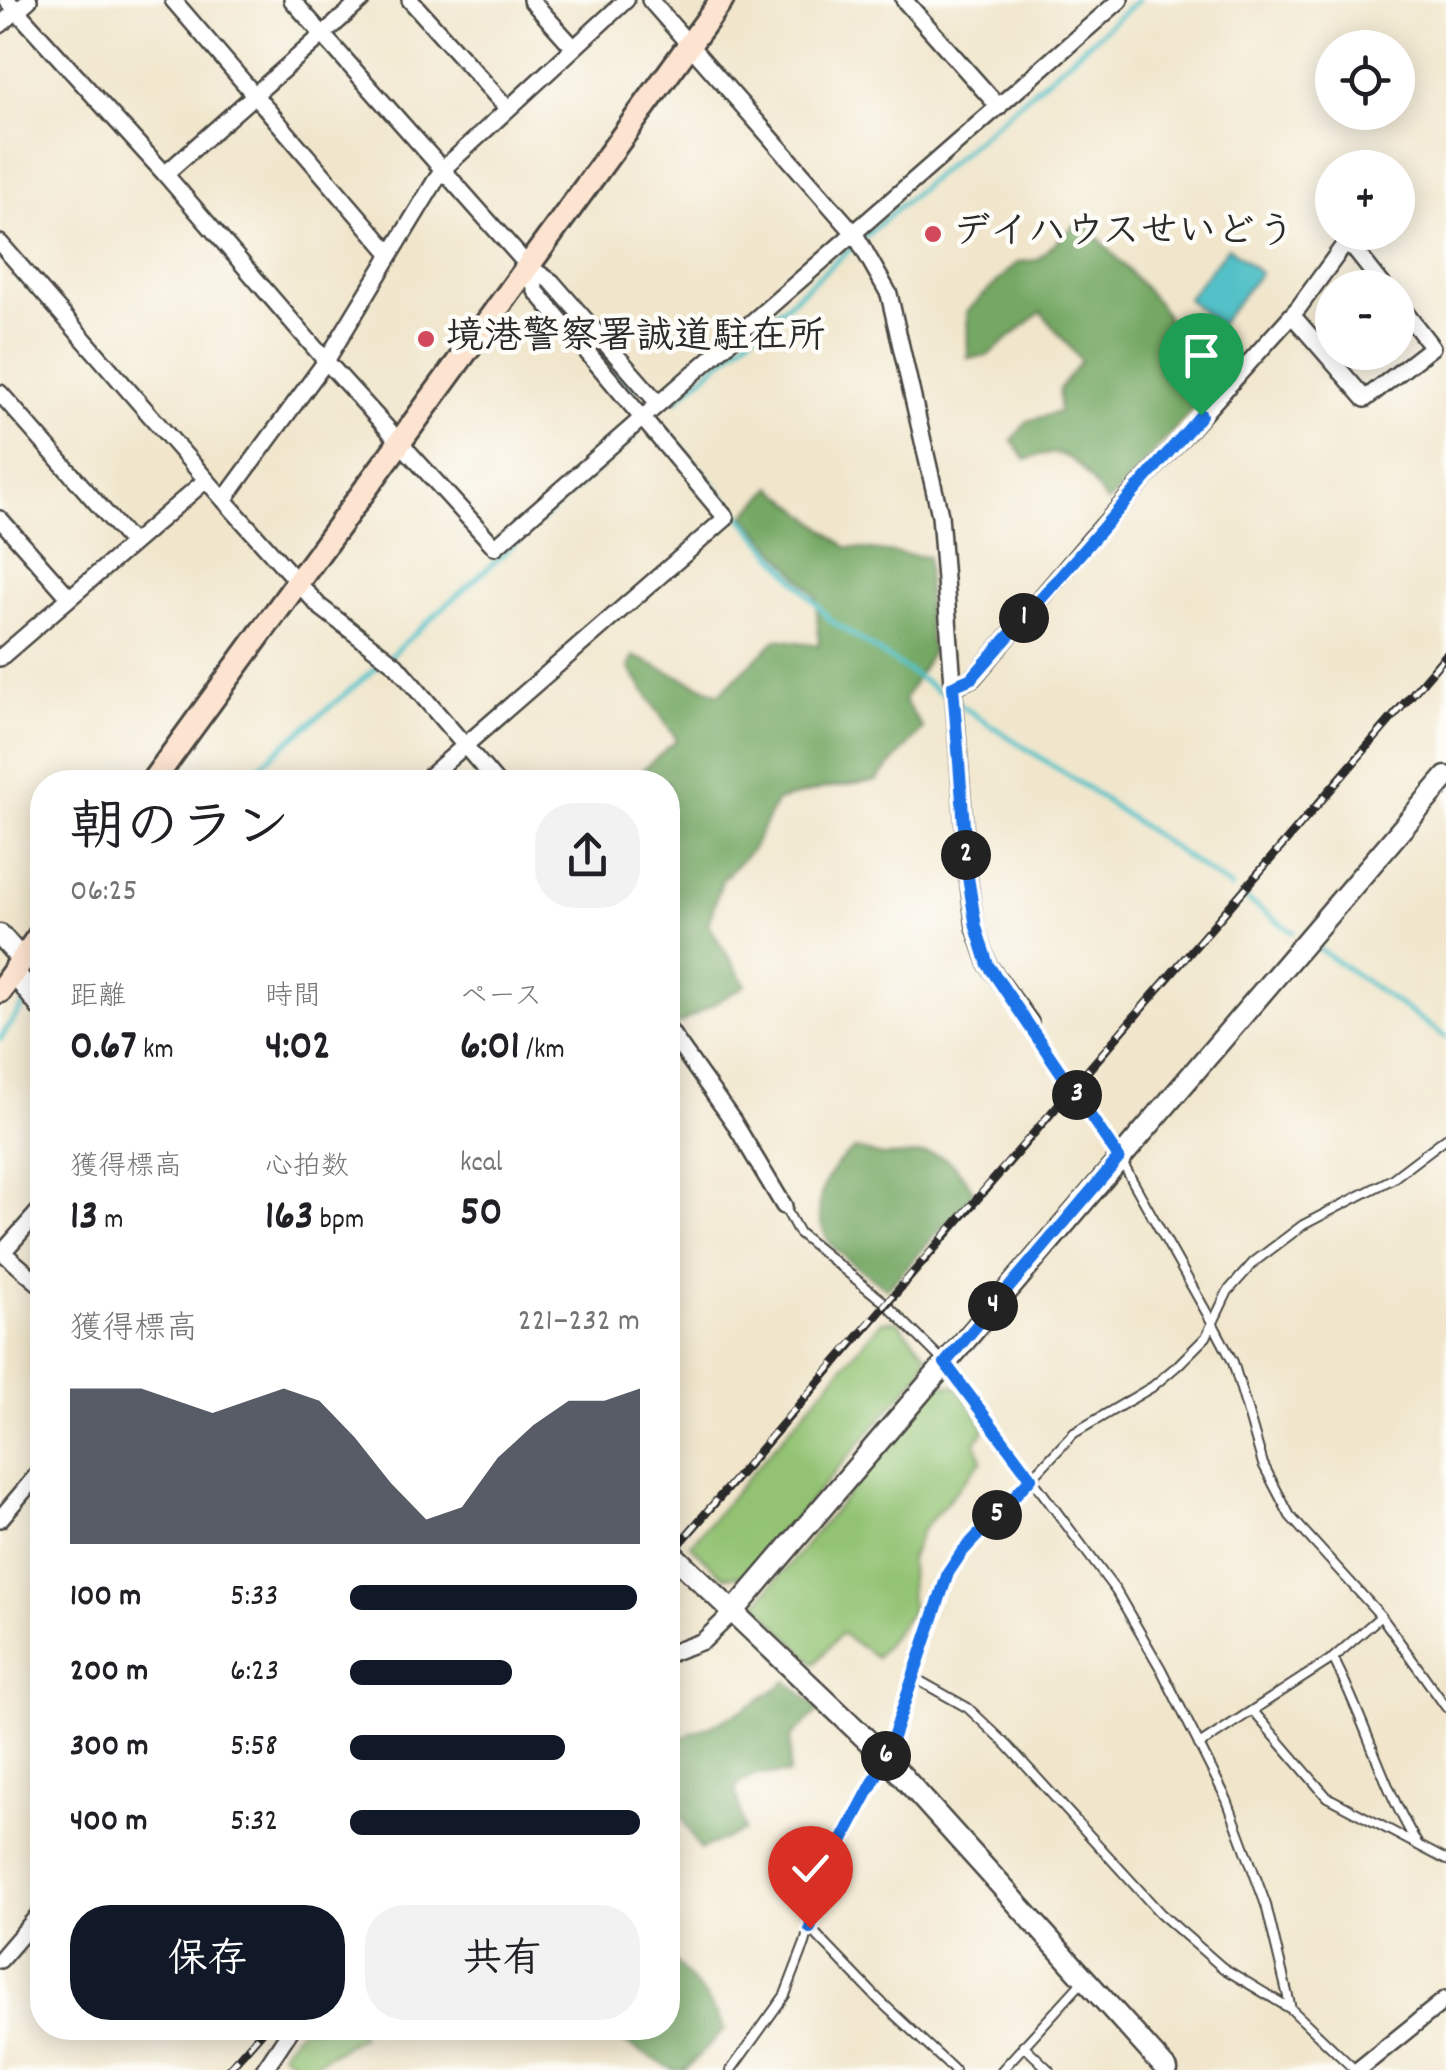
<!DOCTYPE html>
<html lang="ja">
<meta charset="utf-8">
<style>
body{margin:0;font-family:Dekko,"Klee One",sans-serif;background:#f2f2f2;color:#202124;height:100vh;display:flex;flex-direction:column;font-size:38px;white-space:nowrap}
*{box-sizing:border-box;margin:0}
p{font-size:32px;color:#757577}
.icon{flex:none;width:55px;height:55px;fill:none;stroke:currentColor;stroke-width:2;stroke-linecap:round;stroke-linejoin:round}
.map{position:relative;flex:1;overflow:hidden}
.panel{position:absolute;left:30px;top:770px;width:650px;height:1270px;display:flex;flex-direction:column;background:#fff;border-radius:40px;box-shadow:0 5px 25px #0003}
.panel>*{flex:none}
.tools{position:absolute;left:1315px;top:30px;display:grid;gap:20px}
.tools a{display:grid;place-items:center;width:100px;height:100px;border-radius:50%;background:#fff;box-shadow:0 5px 25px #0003;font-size:50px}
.pin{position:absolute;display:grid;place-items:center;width:85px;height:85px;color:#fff;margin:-102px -42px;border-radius:50% 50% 50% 0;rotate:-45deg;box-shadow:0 0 10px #0007}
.pin .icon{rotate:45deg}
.km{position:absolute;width:50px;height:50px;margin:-25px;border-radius:50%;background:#222;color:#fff;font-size:28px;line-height:50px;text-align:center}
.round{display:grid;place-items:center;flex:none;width:105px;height:105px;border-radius:40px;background:#f2f2f2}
.summary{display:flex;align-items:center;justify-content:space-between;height:170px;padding:0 40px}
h1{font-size:55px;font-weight:800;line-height:75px}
.metrics{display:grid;grid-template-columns:repeat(3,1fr);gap:15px;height:170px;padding:10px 40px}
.metrics div{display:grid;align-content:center}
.metrics b{font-size:42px;font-weight:800}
.metrics small{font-size:28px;font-weight:400}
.metrics p{font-size:28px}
.chart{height:280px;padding:20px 40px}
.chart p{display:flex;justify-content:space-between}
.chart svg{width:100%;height:180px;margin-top:10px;fill:#111827;opacity:.7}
.button{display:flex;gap:20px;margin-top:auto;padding:20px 40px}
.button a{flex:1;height:115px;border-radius:40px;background:#111827;color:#fff;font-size:40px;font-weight:800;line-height:115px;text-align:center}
.button a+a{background:#f2f2f2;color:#202124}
ul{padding:0 40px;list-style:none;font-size:32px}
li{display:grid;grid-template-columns:160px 120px 1fr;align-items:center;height:75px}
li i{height:25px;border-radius:12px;background:#111827}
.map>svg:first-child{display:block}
.green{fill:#92c272;stroke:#5e764e;stroke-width:2.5}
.forest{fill:#75a864;stroke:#506a48;stroke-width:2.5}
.water{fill:#52c1c7;stroke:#3e7679;stroke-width:2.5}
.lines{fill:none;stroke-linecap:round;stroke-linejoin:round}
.stream{stroke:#52c1c7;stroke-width:5}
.service-casing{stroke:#494743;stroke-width:12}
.minor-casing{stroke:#494743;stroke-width:20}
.tertiary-casing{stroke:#494743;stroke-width:25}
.secondary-casing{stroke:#494743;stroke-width:28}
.service{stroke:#fff;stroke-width:8}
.minor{stroke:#fff;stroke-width:15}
.tertiary{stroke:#fff;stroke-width:20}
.secondary{stroke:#fde4d0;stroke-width:22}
.rail-casing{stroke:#2b2b2b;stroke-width:9}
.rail{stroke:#fdfcf7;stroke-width:5;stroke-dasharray:15;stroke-linecap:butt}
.route-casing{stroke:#fff;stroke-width:20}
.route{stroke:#1a73e8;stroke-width:12}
.poi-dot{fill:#d1495b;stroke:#fdfcf7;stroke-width:4}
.labels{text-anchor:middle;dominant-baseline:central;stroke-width:9;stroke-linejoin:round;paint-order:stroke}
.poi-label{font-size:38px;font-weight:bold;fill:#2b2b2b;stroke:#fdfcf7;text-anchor:start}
</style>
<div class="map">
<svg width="1446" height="2070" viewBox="0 0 1446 2070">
<rect width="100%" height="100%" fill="#fdfcf7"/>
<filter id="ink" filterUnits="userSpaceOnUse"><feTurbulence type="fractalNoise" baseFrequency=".01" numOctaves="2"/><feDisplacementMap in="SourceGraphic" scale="20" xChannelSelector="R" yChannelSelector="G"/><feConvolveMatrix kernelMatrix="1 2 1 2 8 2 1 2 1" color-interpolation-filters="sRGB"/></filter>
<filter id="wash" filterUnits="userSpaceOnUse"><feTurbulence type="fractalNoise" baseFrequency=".0048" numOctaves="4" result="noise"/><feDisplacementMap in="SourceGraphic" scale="40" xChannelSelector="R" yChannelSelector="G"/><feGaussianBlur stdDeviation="2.25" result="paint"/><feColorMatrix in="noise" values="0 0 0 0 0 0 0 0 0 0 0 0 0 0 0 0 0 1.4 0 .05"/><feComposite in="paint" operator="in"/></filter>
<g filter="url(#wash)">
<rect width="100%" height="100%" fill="#f1e6cc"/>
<path class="green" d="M882 1321H897L927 1355 921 1372 746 1576H723L690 1545Z
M940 1384 956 1386 986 1428 975 1442 982 1460 921 1532 910 1559 911 1612 876 1657 841 1633 815 1664 756 1604Z
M300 2028H355L362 2036 306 2068 281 2053Z"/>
<path class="forest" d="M1081 219 1159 304 1197 372 1206 368 1215 384 1108 503C1083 472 1070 439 1026 460L1012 441 1027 421 1059 412V389L1081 361 1041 312 987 356 968 358 967 311 1018 262 1037 260Z
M773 487 846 547 928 557 927 618 932 651 904 700 923 729 876 781 825 788 777 801 752 849 722 880 708 924 746 985 677 1025 668 1011V782H628L677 740 629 668 633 656 719 694 777 639 819 645 816 596 745 515Z
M855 1149C865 1151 876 1156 887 1156 935 1154 945 1145 974 1192L887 1289C872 1277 834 1253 827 1238 809 1203 826 1168 855 1149Z
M787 1681 820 1710 791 1737 789 1774 756 1775 735 1787 744 1831 700 1850 668 1794V1743C716 1724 746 1712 787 1681Z
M668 1954 707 1999 725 2029 685 2070H674L597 2028H668Z"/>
<path class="water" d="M1228 247 1260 273 1219 325 1187 299Z"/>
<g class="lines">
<path class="stream" d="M550 294 634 391
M676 400 1138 0
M656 418 830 620 1090 790 1231 888
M240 782 382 663 635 436
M1246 899 1293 932
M1313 945 1446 1037
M36 987 42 977
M0 1039 27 1000"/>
</g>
</g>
<g filter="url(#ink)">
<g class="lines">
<defs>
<path id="service" d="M1030 1022 1119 1157 1213 1324 1233 1362 1263 1464 1290 1516 1381 1616 1446 1707
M784 1206 799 1233 884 1302 945 1363 1116 1591 1161 1669 1227 1800 1266 1905 1291 2009 1355 2070
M1333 1658C1365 1719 1382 1786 1418 1845
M911 1676 968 1708 1008 1746 1160 1913 1223 1968 1291 2009
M1253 1711 1327 1797 1446 1860
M1199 1745 1333 1658 1381 1616
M810 1928 879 2000 954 2070
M1023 2045 1049 2070
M731 2070 785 1995 805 1943 825 1873 886 1758 933 1609 948 1573 962 1552 1074 1433 1152 1387 1178 1365 1206 1337 1228 1291 1254 1262 1303 1225 1392 1179 1446 1138
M1002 2070 1083 1981"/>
<path id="minor" d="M7 0 165 174 326 361 495 547 1120 0
M173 0 391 254
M292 0 529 267 552 282 658 403
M410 0 508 109
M531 0 574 48
M650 0 855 234 889 294 940 515 968 877 975 927 988 965 1030 1022
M904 0 999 107
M0 25 29 0
M165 174 362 0
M0 243 224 500 326 361 442 170 626 0
M1292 315 1365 399 1432 347 1398 303
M0 393 131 542
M224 500 319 606 396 665 496 782
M0 519 69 597
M0 658 206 480
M953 687 973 678 1091 539 1299 307 1344 245 1355 250 1385 288
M423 782 726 518 536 291 529 267
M668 1029 733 1121 784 1206
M0 1250 42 1286
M3 1252 42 1208
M0 1519 42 1469
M668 1654 703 1641 734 1611
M0 1960 42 1911
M264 2070 292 2028
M1358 2070 1446 1999"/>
<path id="tertiary" d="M0 935 22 960
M14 972 42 1008
M668 1550 886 1758 1167 2070
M734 1611 1446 777"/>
<path id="secondary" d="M152 782 722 0
M0 991 42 932"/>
</defs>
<use href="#service" class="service-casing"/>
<use href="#minor" class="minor-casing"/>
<use href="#tertiary" class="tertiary-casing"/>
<use href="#secondary" class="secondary-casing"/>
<use href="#service" class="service"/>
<use href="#minor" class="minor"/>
<use href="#tertiary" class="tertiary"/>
<use href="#secondary" class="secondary"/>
<defs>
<path id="rail" d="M668 1557C925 1255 1188 957 1446 655
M228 2070 265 2028"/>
</defs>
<use href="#rail" class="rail-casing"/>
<use href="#rail" class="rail"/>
</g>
</g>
<g class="lines" filter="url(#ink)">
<defs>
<path id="route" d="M810 1928 825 1873 886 1758 948 1573 962 1552 1031 1478 945 1363 1119 1158 988 965 976 927 968 877 953 686 972 678 1201 415"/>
</defs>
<use href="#route" class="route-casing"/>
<use href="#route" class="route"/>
</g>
<g class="poi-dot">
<circle cx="933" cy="234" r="10"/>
<circle cx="426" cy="339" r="10"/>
</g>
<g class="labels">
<g class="poi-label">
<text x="953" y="234">デイハウスせいどう</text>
<text x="446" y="339">境港警察署誠道駐在所</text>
</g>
</g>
</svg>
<div class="tools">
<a><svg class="icon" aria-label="locate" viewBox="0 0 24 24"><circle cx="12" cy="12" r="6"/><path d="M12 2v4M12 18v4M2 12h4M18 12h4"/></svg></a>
<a>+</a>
<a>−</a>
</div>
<div class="pin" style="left:1201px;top:415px;background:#1e9e55"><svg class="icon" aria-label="arrive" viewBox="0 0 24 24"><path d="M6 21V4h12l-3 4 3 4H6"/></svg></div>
<div class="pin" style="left:810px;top:1928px;background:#d93025"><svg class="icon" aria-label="check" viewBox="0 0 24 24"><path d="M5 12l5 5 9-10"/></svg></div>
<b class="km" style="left:1024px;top:618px">1</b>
<b class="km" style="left:966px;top:855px">2</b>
<b class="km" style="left:1077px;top:1095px">3</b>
<b class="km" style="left:993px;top:1306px">4</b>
<b class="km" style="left:997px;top:1515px">5</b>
<b class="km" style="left:886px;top:1756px">6</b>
<section class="panel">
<div class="summary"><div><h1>朝のラン</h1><p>06:25</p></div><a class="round"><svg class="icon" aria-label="share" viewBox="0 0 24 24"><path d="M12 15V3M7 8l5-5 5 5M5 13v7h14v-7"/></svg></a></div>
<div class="metrics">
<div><p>距離</p><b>0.67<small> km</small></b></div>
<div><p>時間</p><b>4:02</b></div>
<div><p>ペース</p><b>6:01<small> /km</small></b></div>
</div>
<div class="metrics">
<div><p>獲得標高</p><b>13<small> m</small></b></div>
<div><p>心拍数</p><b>163<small> bpm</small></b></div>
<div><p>kcal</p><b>50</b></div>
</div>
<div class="chart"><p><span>獲得標高</span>221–232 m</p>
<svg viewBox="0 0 160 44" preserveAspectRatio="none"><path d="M0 44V6L10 6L20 6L30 9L40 12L50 9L60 6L70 9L80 18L90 29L100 38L110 35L120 23L130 15L140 9L150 9L160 6V44z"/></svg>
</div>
<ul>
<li><b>100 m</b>5:33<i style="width:99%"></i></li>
<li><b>200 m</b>6:23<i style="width:56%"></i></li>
<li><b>300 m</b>5:58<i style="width:74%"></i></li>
<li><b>400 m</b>5:32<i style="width:100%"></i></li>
</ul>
<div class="button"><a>保存</a><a>共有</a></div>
</section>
</div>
